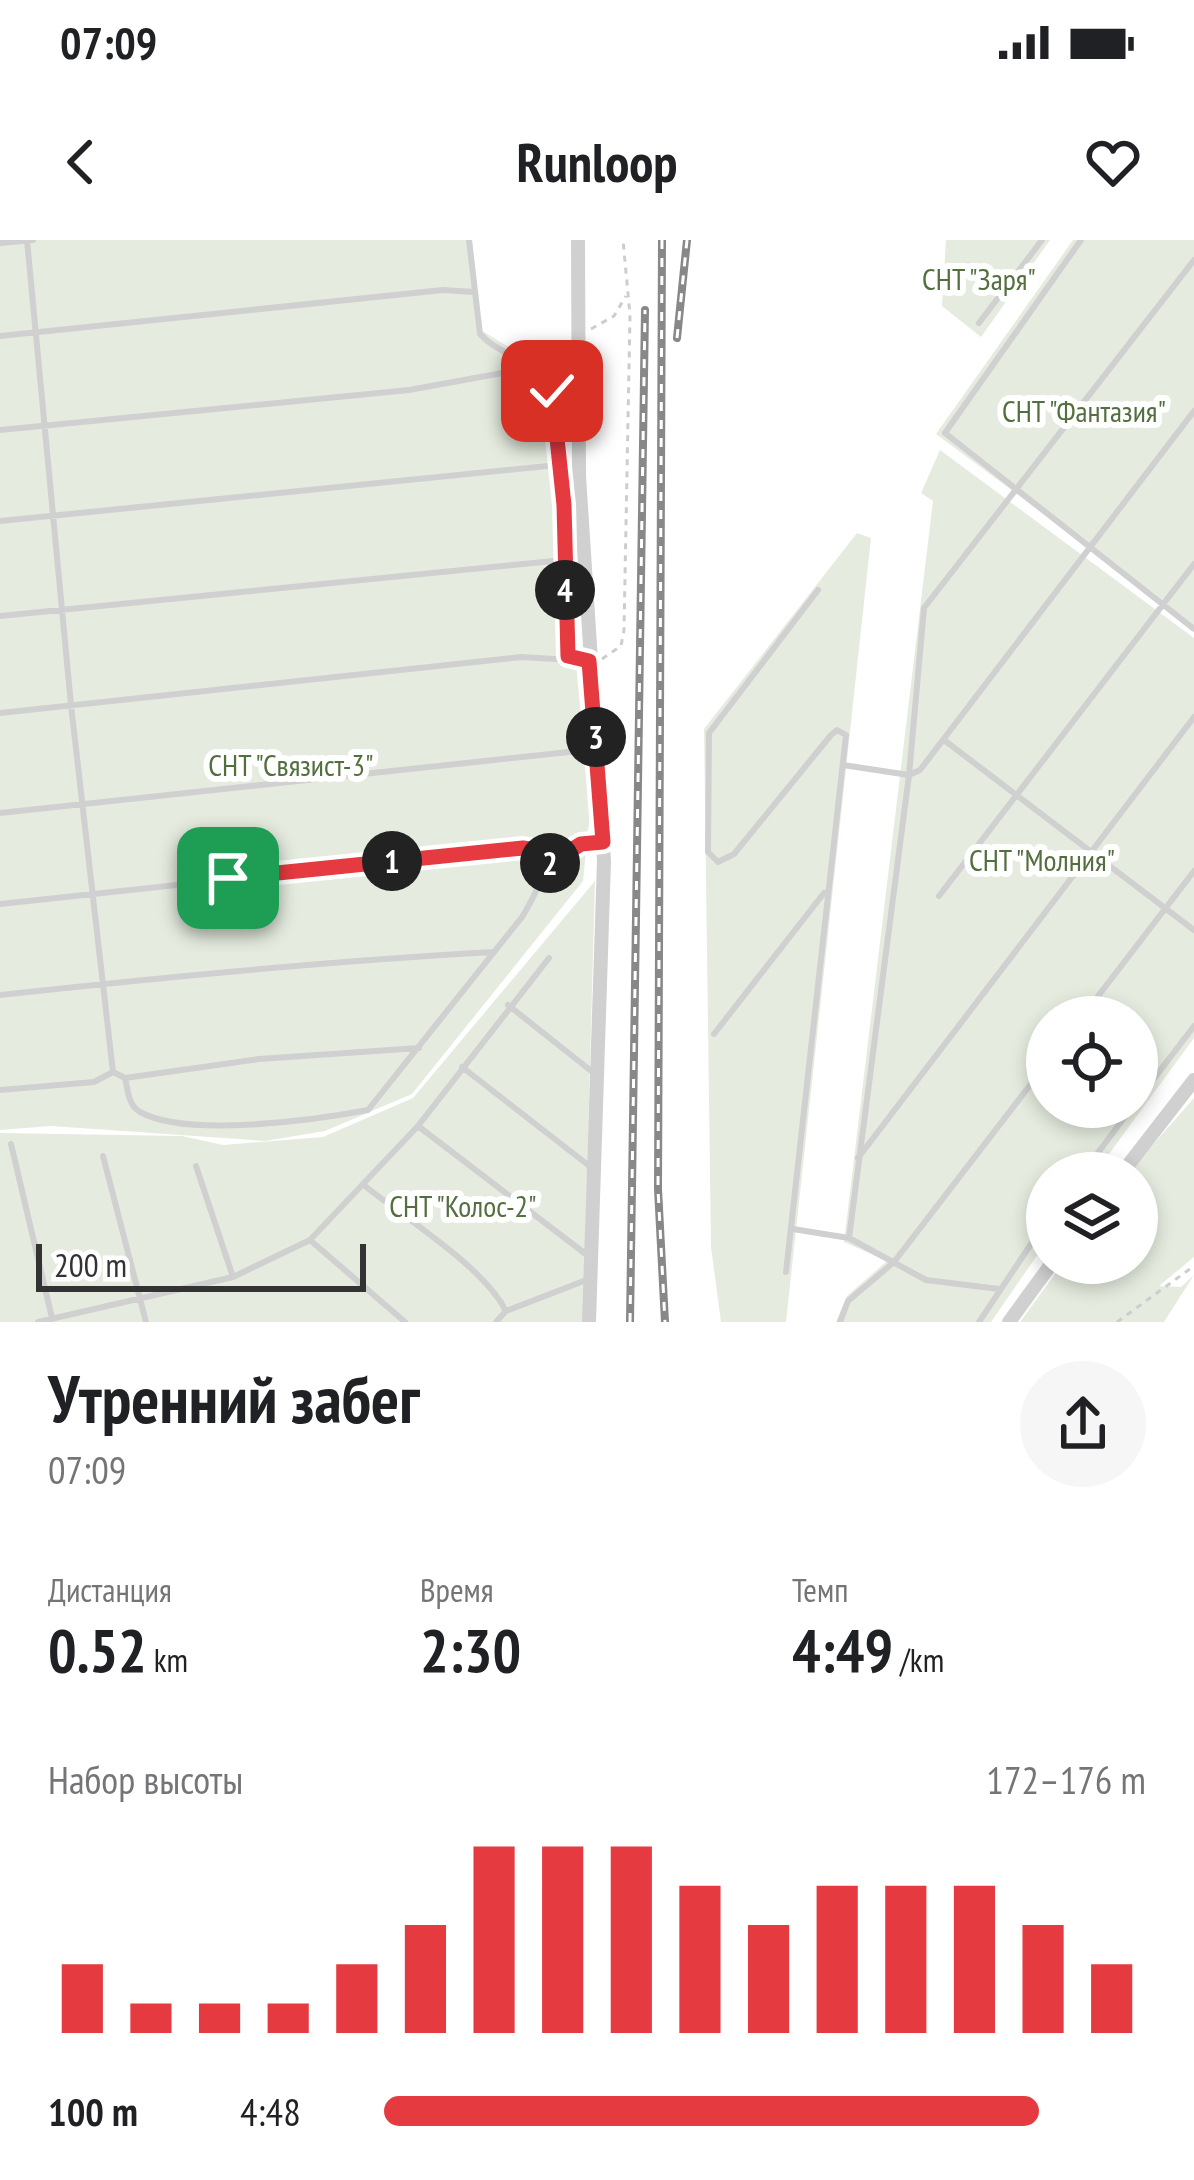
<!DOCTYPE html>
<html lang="ru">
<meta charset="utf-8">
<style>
body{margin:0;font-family:"PT Sans Narrow",sans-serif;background:#f6f6f6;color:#202124;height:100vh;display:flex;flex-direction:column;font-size:45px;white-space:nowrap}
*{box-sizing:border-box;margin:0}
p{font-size:39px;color:#757577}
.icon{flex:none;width:66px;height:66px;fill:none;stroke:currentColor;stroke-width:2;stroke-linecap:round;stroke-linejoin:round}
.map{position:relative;height:1082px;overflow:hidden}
.panel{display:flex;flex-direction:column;background:#fff;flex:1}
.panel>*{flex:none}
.fabs{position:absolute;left:1026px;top:756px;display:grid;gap:24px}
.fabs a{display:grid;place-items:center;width:132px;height:132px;border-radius:50%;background:#fff;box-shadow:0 6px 18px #0003;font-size:60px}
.scale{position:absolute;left:36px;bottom:30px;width:330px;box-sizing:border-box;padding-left:12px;border:6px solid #333;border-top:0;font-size:33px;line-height:42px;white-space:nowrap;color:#333;-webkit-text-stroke:9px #fff;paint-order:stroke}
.pin{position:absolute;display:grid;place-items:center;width:102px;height:102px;color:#fff;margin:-51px;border-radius:24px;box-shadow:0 6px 18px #0006}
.km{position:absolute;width:60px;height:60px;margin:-30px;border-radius:50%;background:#222;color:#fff;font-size:33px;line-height:60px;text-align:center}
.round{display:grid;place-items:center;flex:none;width:126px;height:126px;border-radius:63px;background:#f6f6f6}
.headline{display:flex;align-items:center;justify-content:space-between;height:204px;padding:0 48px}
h1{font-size:66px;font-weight:700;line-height:90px}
.figures{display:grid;grid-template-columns:repeat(3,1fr);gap:18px;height:204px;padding:12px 48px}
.figures div{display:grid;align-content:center}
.figures b{font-size:60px;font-weight:700}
.figures small{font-size:33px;font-weight:400}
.figures p{font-size:33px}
.chart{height:336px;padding:24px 48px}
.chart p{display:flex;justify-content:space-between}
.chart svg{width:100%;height:216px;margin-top:12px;stroke:#e43a40;stroke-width:6}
ul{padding:0 48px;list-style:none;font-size:39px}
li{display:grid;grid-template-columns:192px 144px 1fr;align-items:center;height:90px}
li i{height:30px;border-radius:15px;background:#e43a40}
.status{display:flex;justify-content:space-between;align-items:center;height:84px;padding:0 60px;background:#fff;direction:ltr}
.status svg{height:33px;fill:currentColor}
header{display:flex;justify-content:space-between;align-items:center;height:156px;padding:0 48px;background:#fff;font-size:54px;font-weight:700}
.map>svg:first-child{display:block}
.green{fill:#e5ecdf;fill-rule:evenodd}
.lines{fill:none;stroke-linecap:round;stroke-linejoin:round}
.path{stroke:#cdcdcd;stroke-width:3;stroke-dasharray:6 6;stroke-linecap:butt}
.lane{stroke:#d0d0d0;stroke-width:6}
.street{stroke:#d0d0d0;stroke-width:14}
.rail-casing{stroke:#888;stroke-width:8}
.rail{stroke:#fff;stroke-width:3;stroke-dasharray:9;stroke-linecap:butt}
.route-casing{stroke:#fff;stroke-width:24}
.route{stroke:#e43a40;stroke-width:15}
.labels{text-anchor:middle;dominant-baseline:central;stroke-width:12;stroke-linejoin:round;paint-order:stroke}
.park-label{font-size:30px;fill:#546f3f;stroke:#fff}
</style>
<div class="status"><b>07:09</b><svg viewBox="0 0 49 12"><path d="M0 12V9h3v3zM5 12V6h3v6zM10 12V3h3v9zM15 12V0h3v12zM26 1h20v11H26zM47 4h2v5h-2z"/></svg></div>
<header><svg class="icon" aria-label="back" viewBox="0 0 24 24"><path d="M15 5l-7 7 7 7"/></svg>Runloop<svg class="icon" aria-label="heart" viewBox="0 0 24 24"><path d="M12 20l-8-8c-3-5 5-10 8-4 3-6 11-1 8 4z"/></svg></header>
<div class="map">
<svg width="1194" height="1082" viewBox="0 0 1194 1082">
<rect width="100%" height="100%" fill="#fff"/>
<path class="green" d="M0 0H472L481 90 549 132 590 573 583 641 412 854 325 891 265 901 51 886 0 890Z
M946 0H1050L981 97 942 66Z
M1073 0H1194V386L936 194Z
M940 210 1194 398V798L1095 933H1047V1001L991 1082H836L847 1056 887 1021 844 1002 933 261 921 253ZM1047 777H1137V867H1047Z
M857 293 871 298 786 1082H721L711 1007 704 489Z
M595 641 583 1082H0V893L182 896 223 905 323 897 413 858Z
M1194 858V1017L1159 1046 1181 1047 1194 1035 1164 1082H1020L1063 1023H1137V933H1128Z"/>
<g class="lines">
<path class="path" d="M591 89 614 76 626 56
M602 419 621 406 624 390 630 75 623 0
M1117 1082 1194 1026"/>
<path class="lane" d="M27 0 71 465 113 832 125 838C128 850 128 865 140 872 187 898 315 880 368 870L522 677C548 637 542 607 600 602
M469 0 480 94C498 114 531 120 547 141 563 163 566 375 568 416
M1081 0 945 193 1194 389
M0 3 33 0
M979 83 1042 0
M0 96 443 50 474 52
M0 190 409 150 530 128
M0 281 558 225
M0 376 563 320
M0 473 521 417 589 421
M944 500 1194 690
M843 525 909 535 920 530 1194 171
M0 573 578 511
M939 656 1194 324
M0 664 523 608 536 610 550 623
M0 755C164 737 328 721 494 712
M508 765 595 834
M1082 777 1194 631
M714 794 824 653
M462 827 592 928
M125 838 259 819 419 808
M0 850 94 842 113 832
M1137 861 1194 786
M418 886 587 1015
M11 904 52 1078
M103 916 146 1082
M858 918 1194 477
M196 926 233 1037
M1083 933 1132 867
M365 946C406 979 483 1026 506 1071
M793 989 849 998 926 1040 999 1049
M849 998 909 535 924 368 1194 20
M310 1000 405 1082
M786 1032 846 495 837 490 831 495 734 614 718 622 708 612 709 493 818 350
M38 1082 233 1037 310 1000 418 886 549 718
M496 1082 506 1071 589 1039
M840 1082 848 1061 894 1022 1047 823
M979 1082 1047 980"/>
<path class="street" d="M578 0 579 236 604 621 589 1082
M1122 933 1194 840
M1009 1082 1052 1023"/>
<defs>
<path id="rail" d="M662 0 658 949 665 1082
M677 98 687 0
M630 1082 645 70"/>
</defs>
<use href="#rail" class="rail-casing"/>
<use href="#rail" class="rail"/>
</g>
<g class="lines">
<defs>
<path id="route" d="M228 638 523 608 536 610 550 623 581 604 603 602 589 421 568 416 564 265 552 151"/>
</defs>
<use href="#route" class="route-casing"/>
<use href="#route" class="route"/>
</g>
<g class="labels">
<g class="park-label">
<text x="979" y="38">СНТ "Заря"</text>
<text x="1084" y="170">СНТ "Фантазия"</text>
<text x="291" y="524">СНТ "Связист-3"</text>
<text x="1042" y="619">СНТ "Молния"</text>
<text x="463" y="965">СНТ "Колос-2"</text>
</g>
</g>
</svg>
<div class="fabs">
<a><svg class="icon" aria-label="locate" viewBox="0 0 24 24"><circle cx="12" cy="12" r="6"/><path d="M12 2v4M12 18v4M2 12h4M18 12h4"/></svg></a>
<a><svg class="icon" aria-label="layers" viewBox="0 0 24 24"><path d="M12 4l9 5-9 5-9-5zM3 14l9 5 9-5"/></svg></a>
</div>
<div class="scale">200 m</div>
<div class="pin" style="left:228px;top:638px;background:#1e9e55"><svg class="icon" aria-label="arrive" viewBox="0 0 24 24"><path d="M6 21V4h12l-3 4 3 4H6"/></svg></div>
<div class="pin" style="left:552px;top:151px;background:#d93025"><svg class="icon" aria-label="check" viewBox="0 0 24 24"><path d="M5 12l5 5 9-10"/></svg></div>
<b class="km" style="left:392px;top:621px">1</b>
<b class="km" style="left:550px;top:623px">2</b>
<b class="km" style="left:596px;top:497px">3</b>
<b class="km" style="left:565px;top:350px">4</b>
</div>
<section class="panel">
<div class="headline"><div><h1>Утренний забег</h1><p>07:09</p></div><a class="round"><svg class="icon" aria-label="share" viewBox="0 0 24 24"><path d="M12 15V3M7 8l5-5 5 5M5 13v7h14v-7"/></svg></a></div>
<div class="figures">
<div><p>Дистанция</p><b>0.52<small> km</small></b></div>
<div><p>Время</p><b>2:30</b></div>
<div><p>Темп</p><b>4:49<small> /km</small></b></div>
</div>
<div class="chart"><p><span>Набор высоты</span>172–176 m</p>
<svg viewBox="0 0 160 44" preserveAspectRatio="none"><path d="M5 44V30M15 44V38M25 44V38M35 44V38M45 44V30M55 44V22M65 44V6M75 44V6M85 44V6M95 44V14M105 44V22M115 44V14M125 44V14M135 44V14M145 44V22M155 44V30"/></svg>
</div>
<ul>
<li><b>100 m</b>4:48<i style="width:86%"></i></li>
</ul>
</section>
